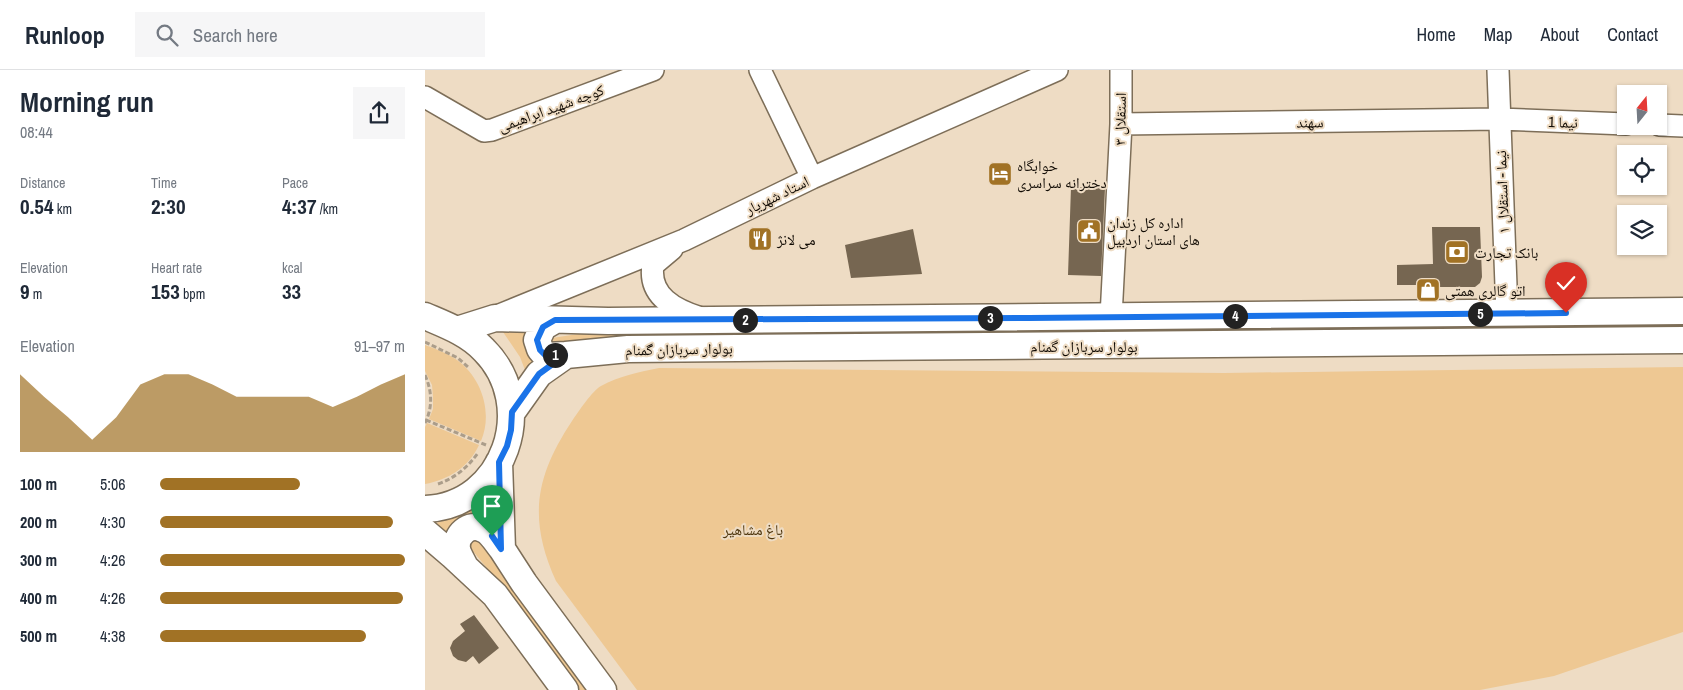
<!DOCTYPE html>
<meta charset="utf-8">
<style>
body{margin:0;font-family:"Archivo Narrow","Noto Naskh Arabic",sans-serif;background:#f6f6f7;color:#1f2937;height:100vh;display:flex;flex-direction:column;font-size:19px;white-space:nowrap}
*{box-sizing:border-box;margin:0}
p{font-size:16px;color:#747a83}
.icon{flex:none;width:28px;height:28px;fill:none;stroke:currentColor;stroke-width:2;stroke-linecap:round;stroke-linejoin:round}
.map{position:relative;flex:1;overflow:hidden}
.drawer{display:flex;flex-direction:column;background:#fff;width:425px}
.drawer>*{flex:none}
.needle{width:32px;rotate:18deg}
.buttons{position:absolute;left:1192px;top:15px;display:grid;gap:10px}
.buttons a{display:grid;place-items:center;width:50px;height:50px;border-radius:0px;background:#fff;box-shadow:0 1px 4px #0004;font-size:25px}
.pin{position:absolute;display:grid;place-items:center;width:42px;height:42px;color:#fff;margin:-51px -21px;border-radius:50% 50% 50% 0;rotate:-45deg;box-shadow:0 0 5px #0007}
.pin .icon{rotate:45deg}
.km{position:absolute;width:25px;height:25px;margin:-12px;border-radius:50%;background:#222;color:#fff;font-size:14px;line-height:25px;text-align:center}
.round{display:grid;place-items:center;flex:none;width:52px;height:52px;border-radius:0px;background:#f6f6f7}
.overview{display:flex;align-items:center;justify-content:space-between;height:85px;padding:0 20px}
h1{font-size:28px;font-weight:800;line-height:38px}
.metrics{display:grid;grid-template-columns:repeat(3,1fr);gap:8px;height:85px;padding:5px 20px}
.metrics div{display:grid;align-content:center}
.metrics b{font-size:21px;font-weight:800}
.metrics small{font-size:14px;font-weight:400}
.metrics p{font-size:14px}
.chart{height:140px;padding:10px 20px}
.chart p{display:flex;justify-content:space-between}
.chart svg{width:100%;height:90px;margin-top:5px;fill:#a17225;opacity:.7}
ul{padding:0 20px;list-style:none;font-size:16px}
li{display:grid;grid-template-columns:80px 60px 1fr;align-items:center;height:38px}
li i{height:12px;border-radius:6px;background:#a17225}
header{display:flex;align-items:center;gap:30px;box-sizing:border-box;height:70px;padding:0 25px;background:#fff;border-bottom:1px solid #e0e1e3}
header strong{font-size:24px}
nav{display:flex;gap:28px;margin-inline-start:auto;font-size:18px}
.search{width:350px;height:45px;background:#f6f6f7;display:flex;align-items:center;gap:12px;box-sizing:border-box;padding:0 18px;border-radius:0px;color:#747a83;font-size:19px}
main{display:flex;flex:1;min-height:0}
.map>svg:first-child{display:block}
.green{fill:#eec893}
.building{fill:#766651}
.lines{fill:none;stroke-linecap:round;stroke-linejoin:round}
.minor-casing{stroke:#7d6e58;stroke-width:24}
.major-casing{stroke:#7d6e58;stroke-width:29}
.path{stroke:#ab9d8a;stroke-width:3;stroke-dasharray:5 2.5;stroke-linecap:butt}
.minor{stroke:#fff;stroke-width:21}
.major{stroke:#fff;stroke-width:26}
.route-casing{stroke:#fff;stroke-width:10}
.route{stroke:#1a73e8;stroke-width:6}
.labels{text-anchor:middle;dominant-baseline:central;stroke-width:4;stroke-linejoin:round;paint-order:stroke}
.street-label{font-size:15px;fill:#110b04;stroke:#eedcc4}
.poi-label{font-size:15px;fill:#110b04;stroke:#eedcc4;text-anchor:start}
.park-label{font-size:15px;fill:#4e360e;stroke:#eedcc4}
</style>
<header>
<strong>Runloop</strong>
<div class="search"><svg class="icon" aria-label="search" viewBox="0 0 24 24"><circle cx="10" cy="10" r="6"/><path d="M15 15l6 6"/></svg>Search here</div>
<nav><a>Home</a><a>Map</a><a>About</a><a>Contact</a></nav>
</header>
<main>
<section class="drawer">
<div class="overview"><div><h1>Morning run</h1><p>08:44</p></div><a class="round"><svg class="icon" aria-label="share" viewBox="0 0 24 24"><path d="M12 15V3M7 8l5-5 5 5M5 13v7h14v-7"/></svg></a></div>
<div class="metrics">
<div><p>Distance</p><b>0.54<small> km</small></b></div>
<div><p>Time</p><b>2:30</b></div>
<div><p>Pace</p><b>4:37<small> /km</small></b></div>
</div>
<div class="metrics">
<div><p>Elevation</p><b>9<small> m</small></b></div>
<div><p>Heart rate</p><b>153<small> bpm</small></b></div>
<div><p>kcal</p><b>33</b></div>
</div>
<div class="chart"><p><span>Elevation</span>91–97 m</p>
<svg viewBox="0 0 160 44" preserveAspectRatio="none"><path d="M0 44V6L10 17L20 27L30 38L40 27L50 11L60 6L70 6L80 11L90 17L100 17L110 17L120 17L130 22L140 17L150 11L160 6V44z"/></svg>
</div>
<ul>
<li><b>100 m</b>5:06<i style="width:57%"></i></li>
<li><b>200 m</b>4:30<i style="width:95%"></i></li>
<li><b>300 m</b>4:26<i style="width:100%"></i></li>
<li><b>400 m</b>4:26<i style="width:99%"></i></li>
<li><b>500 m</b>4:38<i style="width:84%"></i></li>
</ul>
</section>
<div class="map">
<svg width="1258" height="620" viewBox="0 0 1258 620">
<rect width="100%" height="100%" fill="#eedcc4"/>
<path class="green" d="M1218 251 1222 255V259L134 278 123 271 127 268 166 262Z
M106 260 118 291 100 300 95 287 78 262Z
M0 275C11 279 22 283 32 290 57 308 68 343 56 371L4 349 8 339V327L7 315 0 301Z
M1258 297V562L1129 606 1055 620H212L131 511C103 449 110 407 147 351 154 341 167 321 176 316 194 306 215 302 234 298L799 303Z
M2 353 54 375C44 397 23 410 0 414V357Z
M47 430 55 442C39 443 31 454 21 464L10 454 28 445Z
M52 465 166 620H155L94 537 42 474Z"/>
<path class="building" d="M646 117 680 118 676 206 643 205Z
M1007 157H1055L1057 207 1055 213 1050 217H1009V215H972V195L1008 194Z
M488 159 497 204 426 208 420 175Z
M49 545 74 578 54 594 48 586 41 592 33 590 28 586 25 578 28 571 40 561 35 554Z"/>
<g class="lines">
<defs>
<path id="minor" d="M335 0 387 108
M1073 0 1082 243
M0 27 59 61 67 60 228 0
M696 54 1074 49 1201 54
M1234 55 1258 56
M247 179 228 195C223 226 250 240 276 248
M72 246 259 170 387 108 632 0
M686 247 696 54V0"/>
<path id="major" d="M0 246C21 255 43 263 59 280 114 335 80 436 0 439
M130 250 118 257 112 270 115 279 121 286 141 285
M32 260 70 248 183 251 1258 241
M87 342 114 304 141 285 203 279 1258 270
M74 392 77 479 99 513 178 620
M0 462 27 485 70 525 140 620
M40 497C38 492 33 485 32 479 30 465 44 452 58 459 66 462 71 472 77 479"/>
</defs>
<use href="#minor" class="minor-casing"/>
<use href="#major" class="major-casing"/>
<path class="path" d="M0 272 33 288 43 297
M0 305C7 321 8 337 0 353
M1 350 61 375
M13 414C30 408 42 398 53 383"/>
<use href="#minor" class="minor"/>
<use href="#major" class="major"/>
</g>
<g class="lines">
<defs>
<path id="route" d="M67 466 76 479 74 392 82 376 86 360 87 342 114 304 140 285 121 286 115 280 112 270 118 257 130 250 604 248 1141 243"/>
</defs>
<use href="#route" class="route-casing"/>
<use href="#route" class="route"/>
</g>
<defs>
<symbol id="hotel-square" viewBox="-11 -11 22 22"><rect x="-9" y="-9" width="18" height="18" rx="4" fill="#a17225" stroke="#eedcc4"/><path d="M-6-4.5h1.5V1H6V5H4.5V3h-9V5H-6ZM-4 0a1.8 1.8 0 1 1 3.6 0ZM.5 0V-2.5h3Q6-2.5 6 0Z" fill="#fff"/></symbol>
<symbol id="civic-square" viewBox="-11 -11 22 22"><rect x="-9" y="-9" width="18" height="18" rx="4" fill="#a17225" stroke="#eedcc4"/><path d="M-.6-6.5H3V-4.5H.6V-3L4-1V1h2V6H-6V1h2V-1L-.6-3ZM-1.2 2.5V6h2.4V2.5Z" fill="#fff"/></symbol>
<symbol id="restaurant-square" viewBox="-11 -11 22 22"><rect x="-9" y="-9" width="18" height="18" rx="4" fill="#a17225" stroke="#eedcc4"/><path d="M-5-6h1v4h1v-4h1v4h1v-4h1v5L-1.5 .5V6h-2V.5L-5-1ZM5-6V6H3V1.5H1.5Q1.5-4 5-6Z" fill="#fff"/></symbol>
<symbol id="bank-square" viewBox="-11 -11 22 22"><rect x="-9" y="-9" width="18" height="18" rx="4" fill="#a17225" stroke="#eedcc4"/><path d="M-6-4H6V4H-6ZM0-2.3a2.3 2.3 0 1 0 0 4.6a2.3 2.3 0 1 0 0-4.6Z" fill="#fff"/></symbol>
<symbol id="shop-square" viewBox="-11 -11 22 22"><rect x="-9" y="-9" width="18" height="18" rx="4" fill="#a17225" stroke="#eedcc4"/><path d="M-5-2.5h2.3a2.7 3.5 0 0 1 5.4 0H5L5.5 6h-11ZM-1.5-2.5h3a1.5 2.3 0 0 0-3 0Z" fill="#fff"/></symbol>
</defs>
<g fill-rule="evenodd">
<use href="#hotel-square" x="561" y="90" width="28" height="28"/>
<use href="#civic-square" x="650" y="147" width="28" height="28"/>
<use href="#restaurant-square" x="321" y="155" width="28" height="28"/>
<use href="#bank-square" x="1018" y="168" width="28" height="28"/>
<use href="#shop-square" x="989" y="206" width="28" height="28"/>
</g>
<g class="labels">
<g class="street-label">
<text transform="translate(126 38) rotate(-20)">کوچه شهید ابراهیمی</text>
<text transform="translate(695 49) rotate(-89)">استقلال ۳</text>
<text transform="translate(885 52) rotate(-1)">سهند</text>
<text transform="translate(1138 52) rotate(2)">نیما 1</text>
<text transform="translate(1077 122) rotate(-92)">نیما - استقلال ۱</text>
<text transform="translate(352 125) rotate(-26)">استاد شهریار</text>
<text x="659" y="276">بولوار سربازان گمنام</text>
<text transform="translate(254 279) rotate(-1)">بولوار سربازان گمنام</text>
</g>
<g class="poi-label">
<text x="592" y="95">خوابگاه<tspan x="592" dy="17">دخترانه سراسری</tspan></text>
<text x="682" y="152">اداره کل زندان<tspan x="682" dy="17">های استان اردبیل</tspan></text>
<text x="352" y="169">می لانژ</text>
<text x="1050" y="182">بانک تجارت</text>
<text x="1020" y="220">اتو گالری همتی</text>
</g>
<g class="park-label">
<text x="328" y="459">باغ مشاهیر</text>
</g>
</g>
</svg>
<div class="buttons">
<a><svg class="needle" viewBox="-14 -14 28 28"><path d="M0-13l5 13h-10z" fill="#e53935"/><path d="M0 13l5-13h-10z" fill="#747a83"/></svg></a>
<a><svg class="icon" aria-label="locate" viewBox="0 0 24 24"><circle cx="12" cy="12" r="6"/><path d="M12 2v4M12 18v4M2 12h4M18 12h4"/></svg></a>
<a><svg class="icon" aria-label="layers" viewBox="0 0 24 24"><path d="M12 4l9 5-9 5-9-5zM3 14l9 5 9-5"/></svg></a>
</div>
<div class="pin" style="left:67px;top:466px;background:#1e9e55"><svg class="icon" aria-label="arrive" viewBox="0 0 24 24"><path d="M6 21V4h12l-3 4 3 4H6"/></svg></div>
<div class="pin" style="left:1141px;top:243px;background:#d93025"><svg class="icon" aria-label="check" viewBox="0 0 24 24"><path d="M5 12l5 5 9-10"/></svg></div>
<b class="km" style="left:130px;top:285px">1</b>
<b class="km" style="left:320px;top:250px">2</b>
<b class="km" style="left:565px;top:248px">3</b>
<b class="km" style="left:810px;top:246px">4</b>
<b class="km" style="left:1055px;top:244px">5</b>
</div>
</main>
